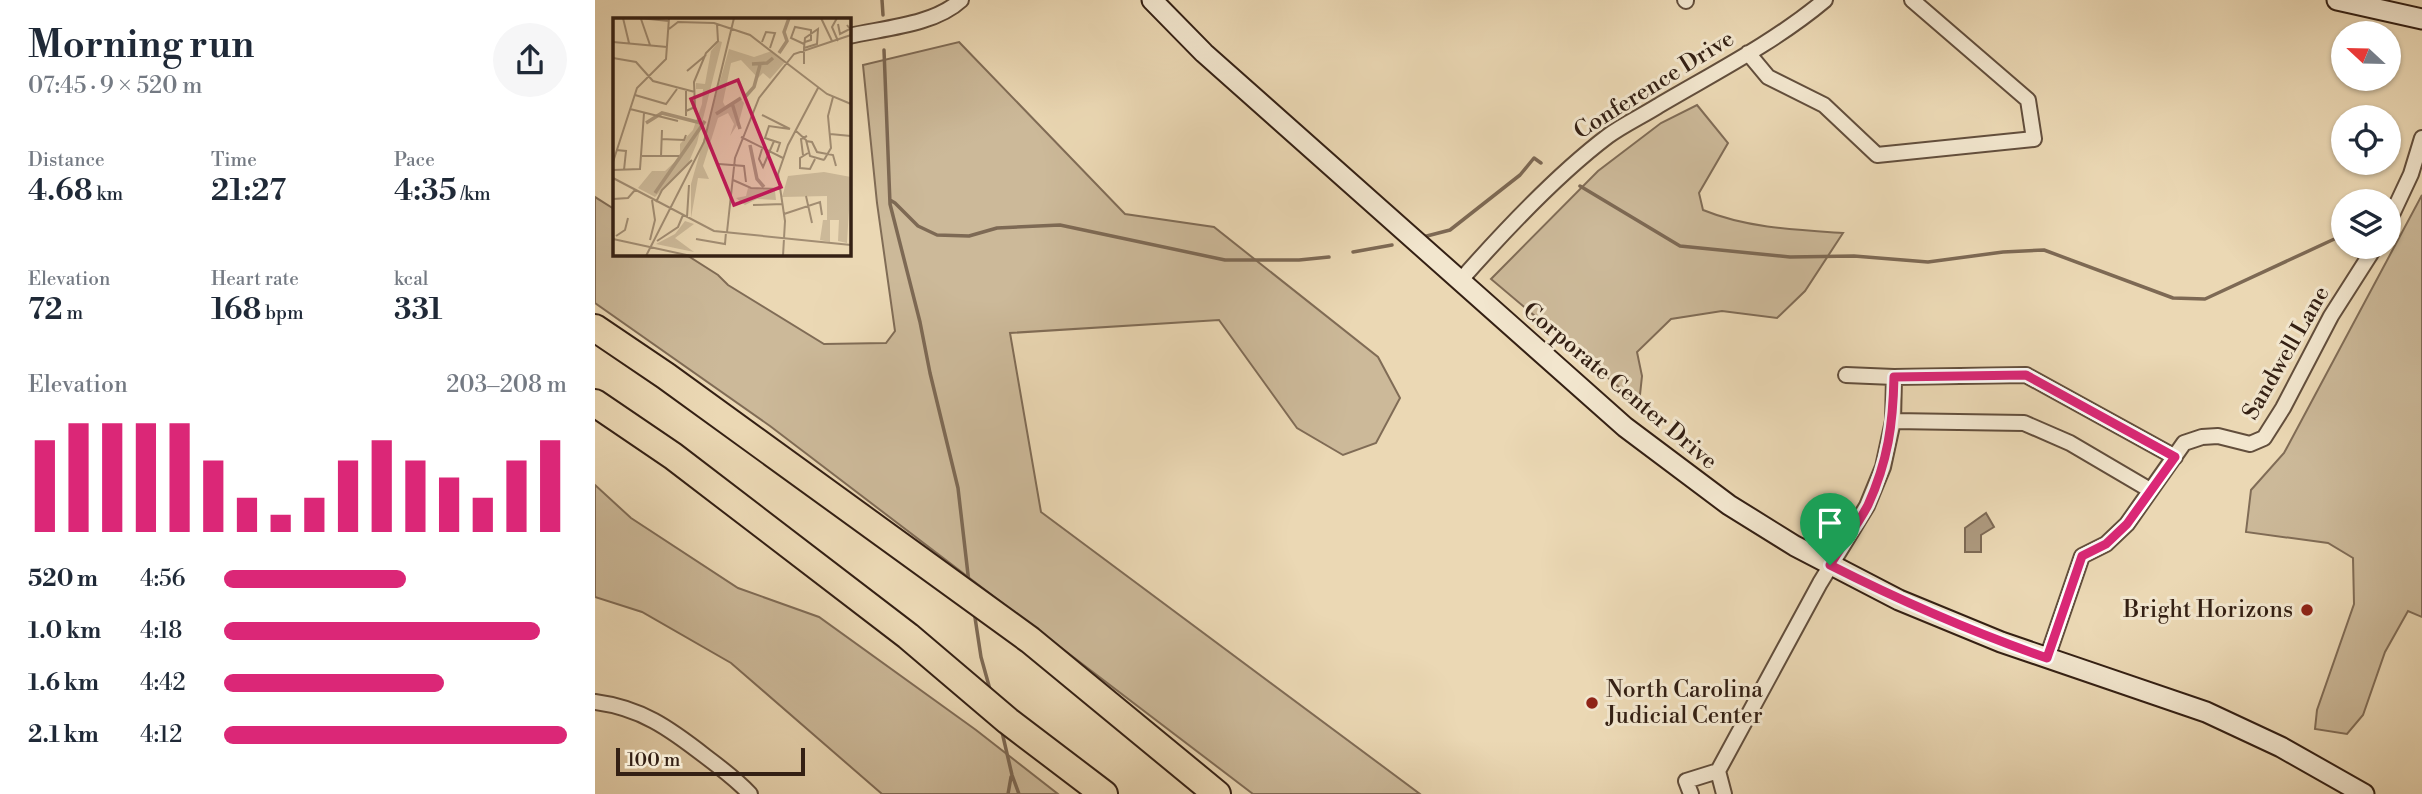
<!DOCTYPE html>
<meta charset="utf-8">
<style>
body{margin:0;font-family:"Libre Bodoni",serif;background:#f6f6f7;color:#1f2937;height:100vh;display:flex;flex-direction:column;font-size:26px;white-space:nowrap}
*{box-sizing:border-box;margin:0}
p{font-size:23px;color:#747a83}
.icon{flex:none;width:38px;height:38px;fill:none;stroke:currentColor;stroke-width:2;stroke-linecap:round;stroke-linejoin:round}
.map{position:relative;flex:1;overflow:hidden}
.panel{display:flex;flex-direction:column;background:#fff;width:595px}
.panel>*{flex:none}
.needle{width:46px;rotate:292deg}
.controls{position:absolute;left:1736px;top:21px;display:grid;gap:14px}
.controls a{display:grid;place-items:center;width:70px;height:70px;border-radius:50%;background:#fff;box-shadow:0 2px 5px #0004;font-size:35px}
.scale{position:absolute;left:21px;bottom:18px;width:189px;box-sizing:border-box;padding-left:7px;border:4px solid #342014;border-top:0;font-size:19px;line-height:24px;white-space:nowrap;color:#342014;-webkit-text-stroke:5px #f2e6ce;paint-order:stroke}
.pin{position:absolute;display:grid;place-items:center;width:60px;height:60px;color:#fff;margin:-72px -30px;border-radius:50% 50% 50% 0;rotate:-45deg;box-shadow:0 0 7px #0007}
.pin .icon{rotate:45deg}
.round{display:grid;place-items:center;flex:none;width:74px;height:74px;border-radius:37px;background:#f6f6f7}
.overview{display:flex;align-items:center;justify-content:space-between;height:119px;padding:0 28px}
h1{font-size:38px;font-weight:600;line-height:52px}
.figures{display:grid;grid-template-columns:repeat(3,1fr);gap:10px;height:119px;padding:7px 28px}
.figures div{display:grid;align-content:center}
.figures b{font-size:30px;font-weight:600}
.figures small{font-size:19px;font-weight:400}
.figures p{font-size:19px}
.chart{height:196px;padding:14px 28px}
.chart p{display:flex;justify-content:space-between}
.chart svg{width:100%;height:126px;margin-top:7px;stroke:#db2777;stroke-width:6}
ul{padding:0 28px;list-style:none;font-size:23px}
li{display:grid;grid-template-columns:112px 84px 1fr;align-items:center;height:52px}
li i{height:18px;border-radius:9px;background:#db2777}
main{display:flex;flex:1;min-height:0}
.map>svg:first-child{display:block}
.green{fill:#ccb999;stroke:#806c56;stroke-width:2}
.water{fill:#ad997e;stroke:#7d6954;stroke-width:2}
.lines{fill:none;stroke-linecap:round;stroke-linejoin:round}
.stream{stroke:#7d6954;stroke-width:3.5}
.street-casing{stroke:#624e3c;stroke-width:18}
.secondary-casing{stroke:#342014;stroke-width:23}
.highway-casing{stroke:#342014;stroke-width:30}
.street{stroke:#f2e6ce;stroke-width:14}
.secondary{stroke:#f2e6ce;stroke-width:19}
.highway{stroke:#ebd8b4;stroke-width:26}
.route-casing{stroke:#fff;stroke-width:14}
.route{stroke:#db2777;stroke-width:9}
.poi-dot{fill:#8f2418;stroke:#f2e6ce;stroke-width:2.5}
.labels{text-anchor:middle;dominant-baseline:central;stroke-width:6;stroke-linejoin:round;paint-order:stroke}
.street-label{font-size:23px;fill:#342014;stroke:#f2e6ce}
.poi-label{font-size:23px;fill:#342014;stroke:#f2e6ce;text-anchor:end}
.inset-river{fill:none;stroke:#ad997e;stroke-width:3.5}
.inset-road{fill:none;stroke:#a28e74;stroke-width:2}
.view{fill:#c2185b;fill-opacity:0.15;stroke:#c2185b;stroke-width:3.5}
.inset-edge{fill:none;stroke:#342014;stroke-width:3.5}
</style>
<main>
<section class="panel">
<div class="overview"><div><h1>Morning run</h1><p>07:45 · 9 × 520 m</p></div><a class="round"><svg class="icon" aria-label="share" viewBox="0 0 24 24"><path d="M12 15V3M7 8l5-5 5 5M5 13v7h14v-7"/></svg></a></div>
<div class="figures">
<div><p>Distance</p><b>4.68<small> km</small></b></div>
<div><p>Time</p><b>21:27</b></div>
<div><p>Pace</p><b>4:35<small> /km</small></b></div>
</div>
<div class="figures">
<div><p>Elevation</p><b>72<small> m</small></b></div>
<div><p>Heart rate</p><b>168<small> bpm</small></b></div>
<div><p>kcal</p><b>331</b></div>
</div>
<div class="chart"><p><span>Elevation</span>203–208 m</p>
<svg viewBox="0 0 160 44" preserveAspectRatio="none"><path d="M5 44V12M15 44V6M25 44V6M35 44V6M45 44V6M55 44V19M65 44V32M75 44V38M85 44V32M95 44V19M105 44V12M115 44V19M125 44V25M135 44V32M145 44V19M155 44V12"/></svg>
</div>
<ul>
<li><b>520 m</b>4:56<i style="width:53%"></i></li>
<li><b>1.0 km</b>4:18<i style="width:92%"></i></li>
<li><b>1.6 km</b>4:42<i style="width:64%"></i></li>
<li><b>2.1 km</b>4:12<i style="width:100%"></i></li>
</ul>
</section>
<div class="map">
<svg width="1827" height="794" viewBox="0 0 1827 794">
<rect width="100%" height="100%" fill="#ebd8b4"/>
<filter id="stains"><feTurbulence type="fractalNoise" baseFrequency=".00286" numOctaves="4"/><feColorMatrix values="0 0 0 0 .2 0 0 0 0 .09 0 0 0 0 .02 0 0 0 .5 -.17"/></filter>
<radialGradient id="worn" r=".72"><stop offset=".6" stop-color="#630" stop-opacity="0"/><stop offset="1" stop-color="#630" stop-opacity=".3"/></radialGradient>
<path class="green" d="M364 42 530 214 619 227 783 357 805 398 781 443 748 455 702 428 624 320 415 333 446 512 825 794H658L175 426 0 303V197L19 209V254H90L123 275 133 285 229 344 291 343 300 331 282 203 268 65Z
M1102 105 1133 143 1104 193 1108 210C1152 228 1201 230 1248 233L1210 291 1182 318 1127 311 1076 319 1042 352 1047 376 1044 404 896 279 1003 171 1066 123Z
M1827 195V617L1813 611 1790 652 1768 715 1752 734 1720 729 1722 710 1759 604 1758 558 1733 543 1651 532 1656 490 1689 453Z
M0 485 36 518 143 588 224 617 381 730 463 794H287L136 663 47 612 0 597Z"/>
<path class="water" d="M1391 513 1399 527 1386 535V552H1370V528Z"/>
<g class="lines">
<path class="stream" d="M287 0 288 15
M289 50 295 204 325 322 335 373 363 488 374 583
M985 186 1085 246 1195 257 1259 256 1333 262 1408 252 1449 250 1578 298 1610 299 1748 235
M295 200 300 203 323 226 342 235 374 236 402 228 465 225 630 260H704L734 257
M828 237 855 230 925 175 939 158 946 163
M758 252 797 245
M379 611 386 657 396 693
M407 732 417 775 424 794
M413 794 416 777"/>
<defs>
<path id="street" d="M1090 0 1091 1
M254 36C289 28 339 25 366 0
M1153 53 1173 77 1229 105 1282 155 1439 139 1433 100 1317 0
M1794 221 1816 174 1827 138
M864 282C908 232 960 176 1013 136 1028 125 1047 116 1063 106 1119 73 1180 42 1230 0
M1251 375 1299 377
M1298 421 1299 377 1431 375 1580 457
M1452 658 1487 556 1511 544 1532 524 1589 443 1607 437 1623 436 1655 444 1669 438 1688 408 1736 316 1780 247
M0 702C46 708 74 728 110 756 126 768 142 780 155 794
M1123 771 1129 794
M1096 794 1091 781 1123 771 1225 583 1272 506 1288 467 1298 421 1429 423 1475 443 1555 490"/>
<path id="secondary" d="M557 0 609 53 1030 427 1134 505 1200 546 1304 600 1406 642 1611 712 1686 747 1769 794
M1742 0 1827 19"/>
<path id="highway" d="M0 328 71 376 435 640 622 794
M0 403 78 456 313 636 413 721 509 794"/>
</defs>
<use href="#street" class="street-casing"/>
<use href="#secondary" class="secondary-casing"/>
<use href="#highway" class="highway-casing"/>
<use href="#street" class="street"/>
<use href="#secondary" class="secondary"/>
<use href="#highway" class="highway"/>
</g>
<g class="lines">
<defs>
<path id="route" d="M1431 375 1580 457 1532 524 1511 544 1487 556 1452 658C1377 632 1306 601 1235 565 1247 545 1262 526 1273 505 1293 461 1298 424 1299 377Z"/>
</defs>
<use href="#route" class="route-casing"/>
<use href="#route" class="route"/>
</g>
<g class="poi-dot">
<circle cx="1712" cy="610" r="7"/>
<circle cx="997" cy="703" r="7"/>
</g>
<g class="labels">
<g class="street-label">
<text transform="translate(1059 85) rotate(-32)">Conference Drive</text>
<text transform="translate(1691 353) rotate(-60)">Sandwell Lane</text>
<text transform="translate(1025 386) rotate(40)">Corporate Center Drive</text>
</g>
<g class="poi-label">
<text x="1698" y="610">Bright Horizons</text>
<text x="1011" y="690" text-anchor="start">North Carolina<tspan x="1011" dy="26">Judicial Center</tspan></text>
</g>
</g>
<g transform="translate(18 18)">
<rect width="238" height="238" fill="#ebd8b4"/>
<path d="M106 23 109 24 84 125 75 146 42 179 25 170 39 153H52L67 139V126L80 112 89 86 90 71H83V65L92 66 98 33ZM116 31 141 39 159 33 172 44 157 61 150 55 145 60 128 42 118 45 110 84 112 88 127 80 131 85 126 104 117 118 121 106 115 95 105 100 90 148 96 161 85 160 78 200V166ZM211 154 238 159 234 225 225 223 226 202H217V224L207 222 210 202H214V178L169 179 175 158ZM135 170 162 173 163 182 144 181 132 187 123 180 133 178ZM72 203 81 206 62 220 81 234 43 226 62 216Z" fill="#ccb999"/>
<path class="inset-river" d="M166 35 174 23 171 14 176 0M139 46 154 45 160 40M132 79 141 69 147 47M119 85 127 111M103 96 128 80M33 105 49 95 88 105M137 127 144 161 151 169M42 175 92 103"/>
<path class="inset-road" d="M10 0 16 25M26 0 56 3M208 0 219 23M224 0 219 9 225 23M28 1 37 27M225 6 227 16 237 11 234 7M56 11 65 4 101 5 137 17 214 76 238 86M0 24 54 29M149 24 153 14 162 15 157 30M191 26 178 20 182 9 198 12V22L192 24M191 30 204 26 205 11 192 20 191 30V46M0 40 23 44 40 63 82 74M74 53 93 37M73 73V98M22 77 53 86 64 71M17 91 65 103M73 93 82 89 81 64 93 35 105 23 104 6M149 97 177 111M182 112 193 122 197 138 211 142M217 116 238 118M128 119 170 140M48 121 71 122 73 117M193 123 199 124 204 134 220 137 223 148M149 131 146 141 150 149 161 123M3 132 13 133 11 152M164 134 167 125 152 120 156 108 177 111M195 135 187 140V150L197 151 202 141M190 137 188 121 194 118M29 138H66M48 138 49 112M211 142 218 130 215 98 220 79M0 144 24 70 53 41 56 0M106 146 131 148 133 164M0 152 27 151 31 95M0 160 101 213 238 227M120 162 138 170 167 171M193 178 199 205M0 181 15 180 22 172M43 184 49 172 79 142M140 187 170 186M171 196 207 184 209 197M74 199 76 167M114 214 122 140 146 80 181 36 238 17M3 218 12 212 15 200M0 221 78 238M83 221 112 226 113 214M37 222 42 202 39 182M44 223 65 209 70 197M33 238 91 124 121 0M170 238 172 203 165 156 175 127 205 70"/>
<path class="view" d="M125 62 168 169 121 187 78 81Z"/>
<rect width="238" height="238" class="inset-edge"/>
</g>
<rect width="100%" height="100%" filter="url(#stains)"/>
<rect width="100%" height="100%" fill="url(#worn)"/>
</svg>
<div class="controls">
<a><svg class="needle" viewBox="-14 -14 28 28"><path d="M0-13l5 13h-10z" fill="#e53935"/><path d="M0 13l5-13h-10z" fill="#747a83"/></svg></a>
<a><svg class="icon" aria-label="locate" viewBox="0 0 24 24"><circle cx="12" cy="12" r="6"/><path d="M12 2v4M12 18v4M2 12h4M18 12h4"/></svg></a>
<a><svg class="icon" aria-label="layers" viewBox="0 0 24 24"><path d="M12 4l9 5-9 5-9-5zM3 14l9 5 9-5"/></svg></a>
</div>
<div class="scale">100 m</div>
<div class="pin" style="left:1235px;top:565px;background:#1e9e55"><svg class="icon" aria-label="arrive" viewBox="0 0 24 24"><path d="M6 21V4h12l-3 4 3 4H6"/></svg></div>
</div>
</main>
